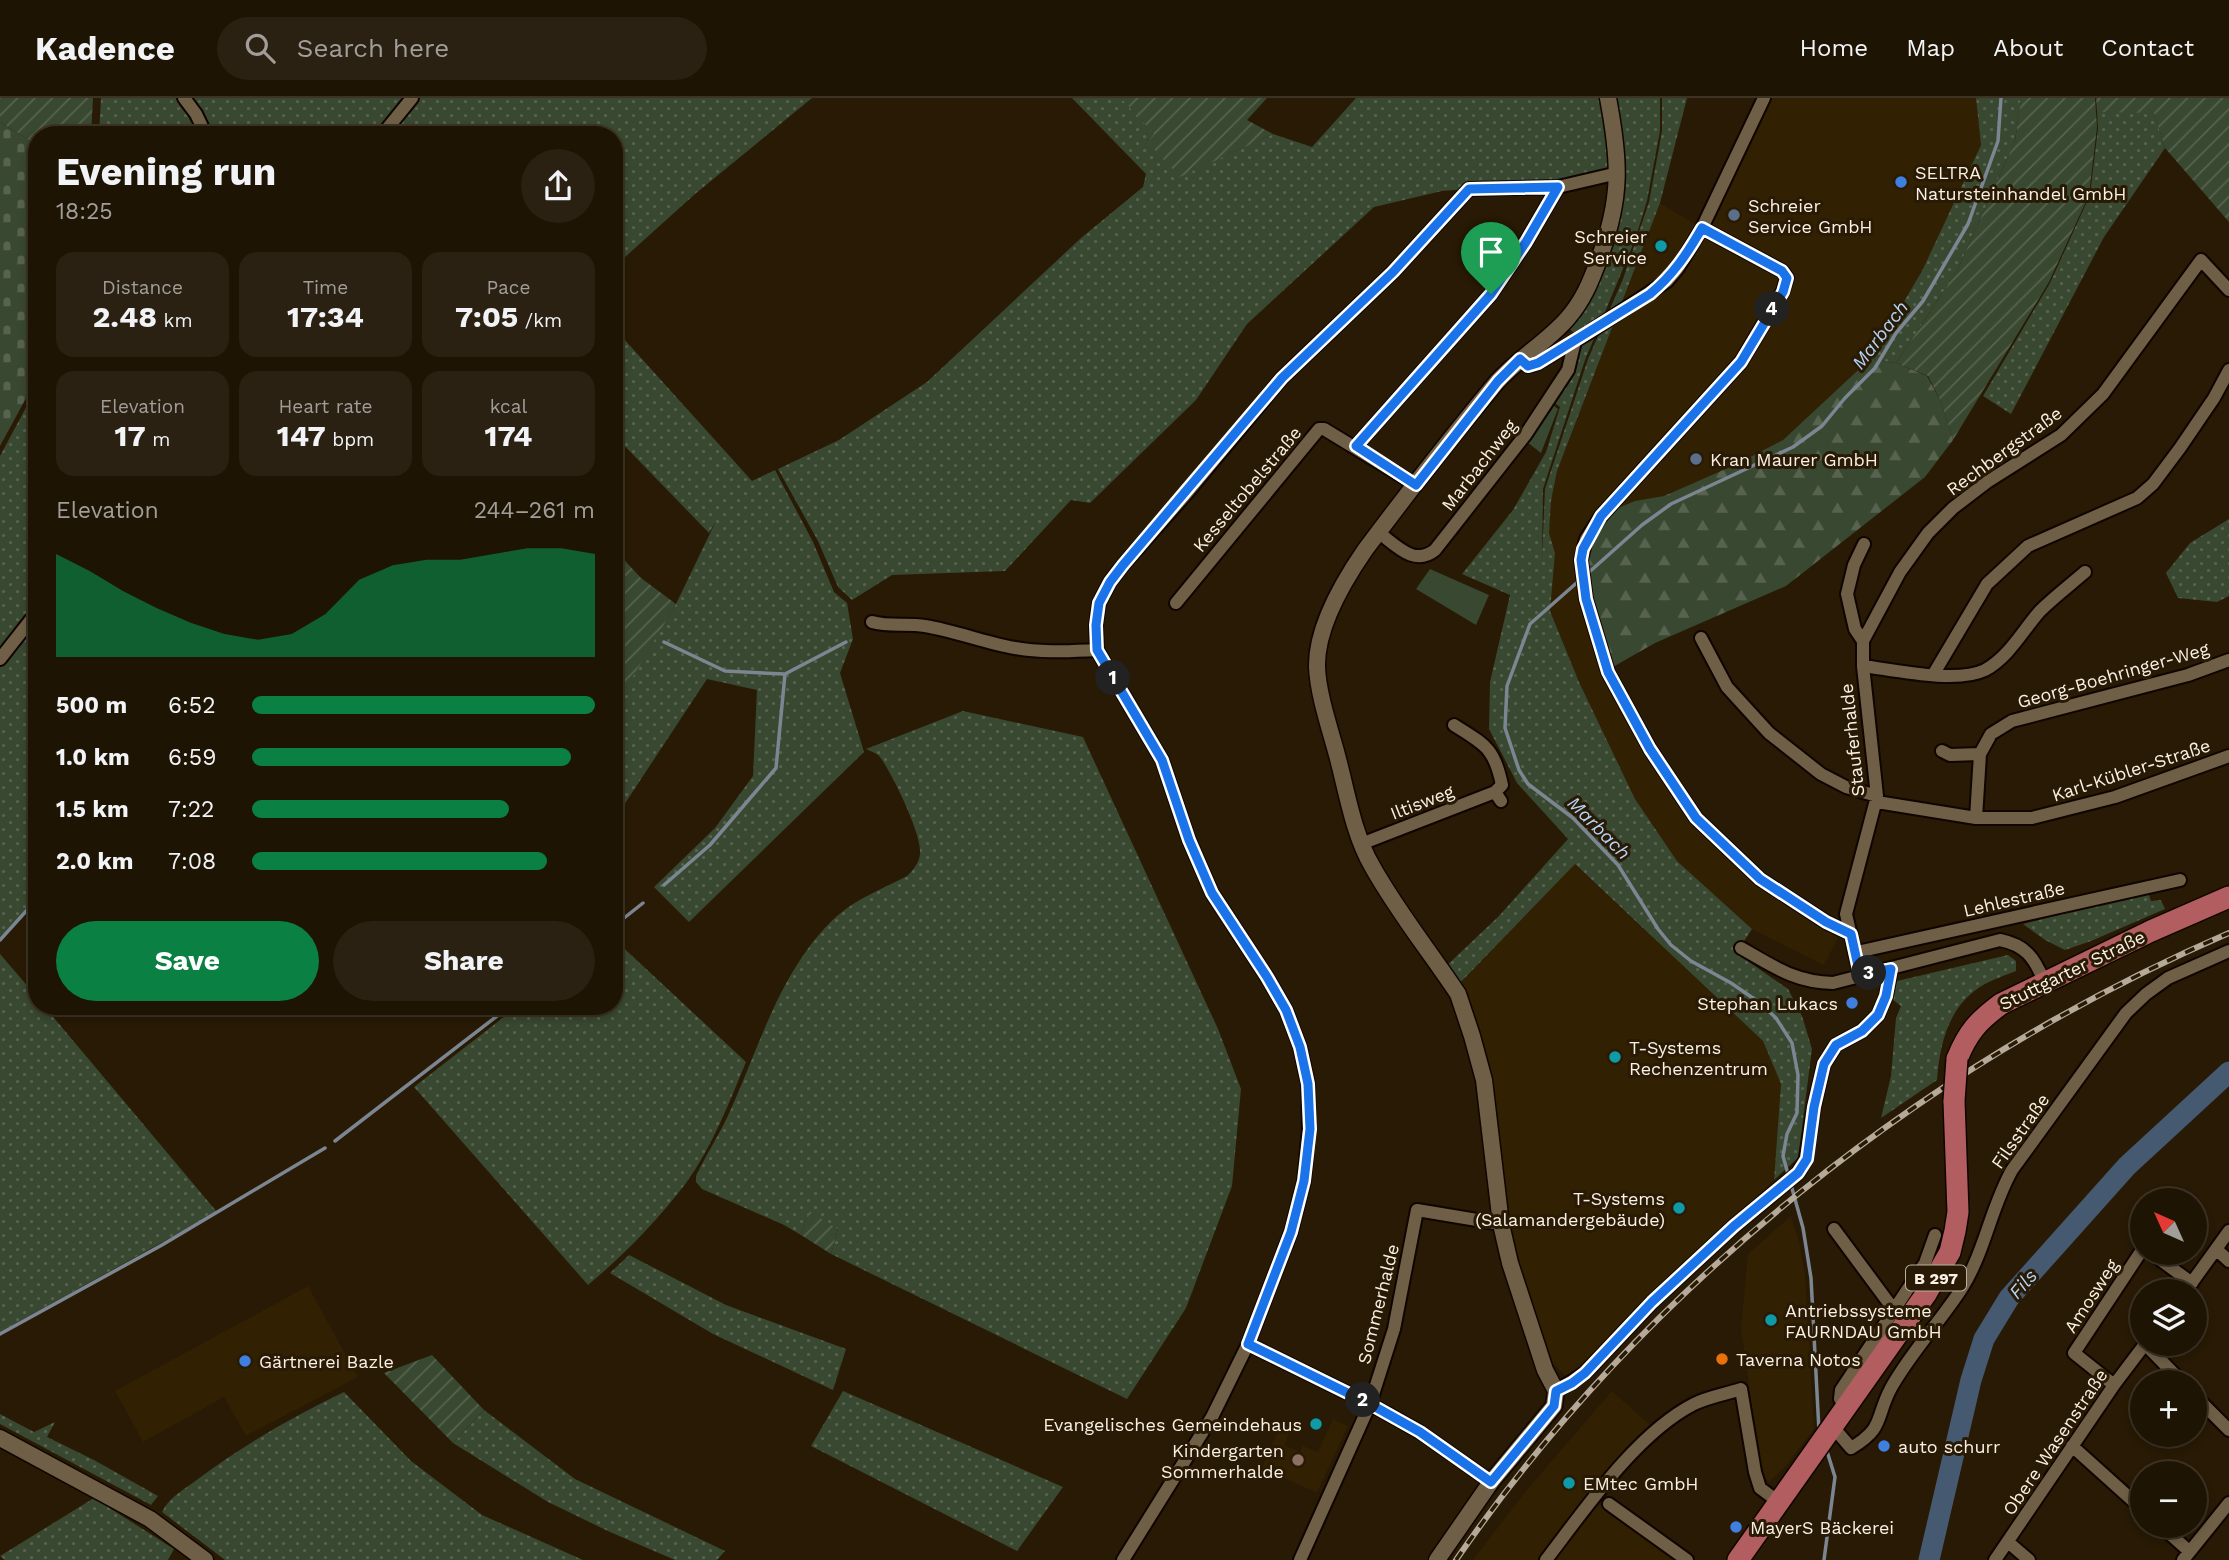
<!DOCTYPE html>
<meta charset="utf-8">
<style>
body{margin:0;font-family:"Work Sans",sans-serif;background:#2b2112;color:#f1f3f6;height:100vh;display:flex;flex-direction:column;font-size:26px;white-space:nowrap}
*{box-sizing:border-box;margin:0}
p{font-size:23px;color:#a19e9a}
.icon{flex:none;width:38px;height:38px;fill:none;stroke:currentColor;stroke-width:2;stroke-linecap:round;stroke-linejoin:round}
.map{position:relative;flex:1;overflow:hidden}
.panel{position:absolute;left:28px;top:28px;width:595px;height:889px;display:flex;flex-direction:column;background:#1e1403;border-radius:28px;box-shadow:0 4px 10px #0003,0 0 0 2px #3c3325}
.panel>*{flex:none}
.needle{width:46px;rotate:315deg}
.buttons{position:absolute;left:2130px;top:1090px;display:grid;gap:14px}
.buttons a{display:grid;place-items:center;width:77px;height:77px;border-radius:50%;background:#1e1403;box-shadow:0 4px 10px #0003,0 0 0 2px #3c3325;font-size:35px}
.pin{position:absolute;display:grid;place-items:center;width:60px;height:60px;color:#fff;margin:-72px -30px;border-radius:50% 50% 50% 0;rotate:-45deg;box-shadow:0 0 7px #0007}
.pin .icon{rotate:45deg}
.km{position:absolute;width:35px;height:35px;margin:-18px;border-radius:50%;background:#222;color:#fff;font-size:19px;line-height:35px;text-align:center}
.round{display:grid;place-items:center;flex:none;width:74px;height:74px;border-radius:37px;background:#2b2112}
.summary{display:flex;align-items:center;justify-content:space-between;height:119px;padding:0 28px}
h1{font-size:38px;font-weight:700;line-height:52px}
.stats{display:grid;grid-template-columns:repeat(3,1fr);gap:10px;height:119px;padding:7px 28px}
.stats div{display:grid;align-content:center;border-radius:18px;background:#2b2112;text-align:center}
.stats b{font-size:30px;font-weight:700}
.stats small{font-size:19px;font-weight:400}
.stats p{font-size:19px}
.chart{height:196px;padding:14px 28px}
.chart p{display:flex;justify-content:space-between}
.chart svg{width:100%;height:126px;margin-top:7px;fill:#0b8043;opacity:.7}
.button{display:flex;gap:14px;margin-top:auto;padding:14px 28px}
.button a{flex:1;height:80px;border-radius:42px;background:#0b8043;color:#fff;font-size:28px;font-weight:700;line-height:80px;text-align:center}
.button a+a{background:#2b2112;color:#f1f3f6}
ul{padding:0 28px;list-style:none;font-size:23px}
li{display:grid;grid-template-columns:112px 84px 1fr;align-items:center;height:52px}
li i{height:18px;border-radius:9px;background:#0b8043}
header{display:flex;align-items:center;gap:42px;box-sizing:border-box;height:98px;padding:0 35px;background:#1e1403;border-bottom:2px solid #3c3325}
header strong{font-size:33px}
nav{display:flex;gap:38px;margin-inline-start:auto;font-size:24px}
.search{width:490px;height:63px;background:#2b2112;display:flex;align-items:center;gap:18px;box-sizing:border-box;padding:0 24px;border-radius:38px;color:#a19e9a;font-size:26px}
.map>svg:first-child{display:block}
.built{fill:#322002}
.grass{fill:url(#grass-dots)}
.forest{fill:url(#forest-firs)}
.cemetery{fill:url(#cemetery-stones)}
.park{fill:#394830}
.garden{fill:url(#garden-furrows)}
.lines{fill:none;stroke-linecap:round;stroke-linejoin:round}
.stream{stroke:#7b8692;stroke-width:3.5}
.river{stroke:#455970;stroke-width:21}
.minor-casing{stroke:#100500;stroke-width:16}
.tertiary-casing{stroke:#100500;stroke-width:19}
.primary-casing{stroke:#100500;stroke-width:24}
.minor{stroke:#6f5f47;stroke-width:12}
.tertiary{stroke:#6f5f47;stroke-width:16}
.primary{stroke:#b25d5f;stroke-width:21}
.rail-casing{stroke:#b5aa9a;stroke-width:6}
.rail{stroke:#281a04;stroke-width:3.5;stroke-dasharray:10;stroke-linecap:butt}
.primary-bridge-casing{stroke:#100500;stroke-width:24;stroke-linecap:butt}
.primary-bridge{stroke:#b25d5f;stroke-width:21}
.route-casing{stroke:#fff;stroke-width:14}
.route{stroke:#1a73e8;stroke-width:9}
.shop-dot{fill:#3f7fe0;stroke:#281a04;stroke-width:2.5}
.service-dot{fill:#5c6f8a;stroke:#281a04;stroke-width:2.5}
.culture-dot{fill:#0f9aa8;stroke:#281a04;stroke-width:2.5}
.food-dot{fill:#e8710a;stroke:#281a04;stroke-width:2.5}
.education-dot{fill:#8d6e63;stroke:#281a04;stroke-width:2.5}
.labels{text-anchor:middle;dominant-baseline:central;stroke-width:6;stroke-linejoin:round;paint-order:stroke}
.shield{fill:#281a04;stroke:#bbb0a0;stroke-width:2}
.shield-label{font-size:16px;font-weight:bold;fill:#faf0e3}
.poi-label{font-size:18px;fill:#faf0e3;stroke:#281a04;text-anchor:start}
.street-label{font-size:18px;fill:#faf0e3;stroke:#281a04}
.water-label{font-size:19px;font-style:italic;fill:#b4d3f6;stroke:#281a04}
</style>
<header>
<strong>Kadence</strong>
<div class="search"><svg class="icon" aria-label="search" viewBox="0 0 24 24"><circle cx="10" cy="10" r="6"/><path d="M15 15l6 6"/></svg>Search here</div>
<nav><a>Home</a><a>Map</a><a>About</a><a>Contact</a></nav>
</header>
<div class="map">
<svg width="2229" height="1462" viewBox="0 0 2229 1462">
<defs>
<pattern id="grass-dots" width="8" height="8" patternUnits="userSpaceOnUse" patternTransform="scale(1.75)"><rect width="8" height="8" fill="#394830"/><path d="M2 2h.1M6 6h.1" fill="none" stroke="#57634e" stroke-width="1.8" stroke-linecap="round"/></pattern>
<pattern id="forest-firs" width="22" height="20" patternUnits="userSpaceOnUse" patternTransform="scale(1.75)"><rect width="22" height="20" fill="#394830"/><path d="M5 1l3.5 6h-7zM16 11l3.5 6h-7z" fill="#57634e"/></pattern>
<pattern id="cemetery-stones" width="16" height="16" patternUnits="userSpaceOnUse" patternTransform="scale(1.75)"><rect width="16" height="16" fill="#394830"/><path d="M2 7V4a2 2 0 0 1 4 0v3zM10 15v-3a2 2 0 0 1 4 0v3z" fill="#57634e"/></pattern>
<pattern id="garden-furrows" width="10" height="10" patternUnits="userSpaceOnUse" patternTransform="scale(1.75)"><rect width="10" height="10" fill="#394830"/><path d="M-1 1l2-2M0 10L10 0M9 11l2-2" fill="none" stroke="#57634e"/></pattern>
</defs>
<rect width="100%" height="100%" fill="#281a04"/>
<path class="built" d="M1764 0H1976L1981 47 1922 173 1870 261 1783 342 1737 366 1664 398 1635 403 1611 570 1605 575 1644 654 1690 724 1753 784 1838 840 1824 867 1752 831 1677 763 1635 701 1579 584 1550 513 1555 455 1549 435 1551 403 1557 373 1660 105 1701 130Z
M1574 766 1763 943 1781 986 1774 1082 1567 1279 1551 1263 1501 1126 1461 885Z
M1791 1118 1799 1144 1805 1177 1814 1331 1785 1369 1769 1384 1764 1378 1757 1346 1741 1230 1748 1156Z
M308 1188 358 1279 246 1338 224 1299 143 1344 115 1293Z
M1612 1293 1650 1327 1590 1399 1673 1462H1473L1526 1393Z
M1333 1321 1348 1328 1317 1395 1262 1370 1281 1326 1291 1330 1284 1347 1300 1354 1303 1348 1318 1354Z"/>
<path class="grass" d="M101 0H179L202 37H99Z
M187 0H408L378 37H210Z
M416 0H812L695 96 614 169V37H386Z
M1072 0H1121L1155 36 1147 43 1180 78 1273 36 1312 49 1356 0H1601L1612 72 1580 82 1442 93 1374 109 1247 226 1196 302 1090 405 1071 402 1005 473 892 477 852 502 838 489 818 443 778 371 839 342 927 284 1081 140 1143 89 1146 76Z
M1613 0H1660V33L1647 103 1635 142 1585 262 1543 391 1542 461 1545 391 1588 261 1623 181 1649 104 1662 33V0H1687L1660 105 1557 373 1551 403 1549 435 1555 455 1550 513 1579 584 1635 701 1677 763 1752 831 1736 855 1788 891 1802 918 1812 951 1798 1060 1774 1082 1781 986 1763 943 1575 766 1461 884 1463 909 1442 872 1499 818 1568 741 1517 685 1489 631 1490 584 1510 497 1462 476 1513 412 1546 354 1560 309 1552 303 1578 238 1568 230 1621 110 1625 76 1624 53Z
M1976 0H2021L2015 43 1957 173 1896 265 1870 261 1922 173 1981 47Z
M2097 14H2154L2165 50 2104 139 2011 316 1983 298 2050 185 2090 97 2098 30Z
M614 230 752 383 775 372 813 444 834 494 847 505 853 541 840 575 864 654 689 824 654 789 715 730 753 678 757 592 707 581 614 722V608L676 506 716 423 709 435 614 337Z
M37 289V506L0 553V358Z
M2229 421V498L2217 504 2178 500 2166 475 2190 445Z
M37 520V799L0 841V568Z
M963 613 1083 639 1218 931 1241 991 1232 1088 1186 1210 1127 1301 831 1156 838 1131 809 1114 801 1137 784 1127 702 1091 696 1084V1078C707 1055 721 1034 731 1011 760 946 782 868 837 818 856 801 884 790 907 778 913 772 920 764 920 755 922 737 892 675 880 659 877 655 872 654 866 651Z
M2148 794 2151 803 2161 802 2165 811 2091 843 2065 852 2045 842 2023 826Z
M614 841 746 964C729 1005 712 1049 686 1085 658 1122 624 1157 588 1187L414 989 518 908H614Z
M0 856 37 899V908H44L217 1114 0 1234Z
M2008 857 2016 863V873C2006 877 1994 881 1985 886 1949 906 1940 944 1937 982L1881 1020 1891 978 1896 920 1901 908 1892 901 1897 883Z
M629 1157 726 1207 846 1251 833 1292 713 1236 610 1175Z
M843 1293 1063 1389 1017 1453 811 1348Z
M344 1294 411 1363 482 1417 583 1462H225L162 1414C169 1399 185 1391 198 1381 245 1346 292 1319 344 1294Z
M484 1312 575 1381 725 1453 717 1462H675L610 1434 548 1404 453 1345Z
M0 1316 34 1334 55 1324 47 1339 94 1362 158 1398 151 1407 0 1326Z
M94 1400 174 1451 168 1462H5L0 1458Z"/>
<path class="forest" d="M1870 261 1896 265 1927 278 1941 304 1953 342 1925 379 1786 488 1655 545 1611 570 1591 493 1589 472 1588 452 1606 422 1616 411 1635 403 1664 398 1737 366 1783 342Z"/>
<path class="cemetery" d="M0 24 37 47V280L0 348Z"/>
<path class="park" d="M1553 307 1558 311 1541 355 1527 344Z
M1430 471 1489 497 1476 527 1416 491Z"/>
<path class="garden" d="M0 0H93L91 37H37V47L0 24Z
M1121 0H1267L1247 22 1273 36 1180 79 1147 44 1154 36Z
M2021 0H2095L2097 29 2089 97 2049 184 1953 342 1941 304 1928 278 1896 265 1957 173 2015 43Z
M2096 0H2229V124L2165 50 2154 15 2097 14Z
M615 452 641 480 676 506 615 609Z
M809 1113 838 1131 831 1156 801 1137Z
M432 1257 484 1312 453 1345 384 1275Z"/>
<g class="lines">
<path class="stream" d="M1587 476 1642 427 1671 406 1793 349 1822 328 1845 300 1875 270 1896 235 1923 203 1968 126 1998 43 2001 0
M1581 481 1530 526 1507 588 1505 630 1519 672 1528 686 1573 720 1618 767 1658 831 1671 847 1691 863 1731 885 1760 905 1776 920 1792 945 1798 977 1797 1015 1787 1036 1783 1058 1803 1130 1811 1180 1819 1333
M664 544 725 573 784 576
M664 787 710 747 776 670 785 576 846 544
M614 828 643 805
M0 842 37 801
M335 1043 510 908
M0 1236 162 1147 325 1050
M1824 1462 1835 1379 1826 1350"/>
<path class="river" d="M1929 1462 1971 1282 1984 1241 2009 1200 2127 1068 2229 974"/>
<defs>
<path id="minor" d="M184 0 196 16 206 37
M382 37 412 0
M1702 130 1782 173 1787 180 1783 193 1741 264 1601 418 1586 441 1581 462 1586 501 1608 574 1650 651 1696 720 1760 781 1826 824 1851 836
M1520 262 1528 268 1538 265 1585 237 1667 183 1678 170 1702 130 1764 0
M1356 348 1491 196 1526 144 1558 89
M1378 434C1396 447 1414 469 1435 452L1526 336 1568 272 1575 243
M1176 505 1319 331H1324L1416 387
M872 524C889 529 907 525 925 528 956 533 985 545 1015 550 1042 555 1070 553 1097 552
M1701 540 1727 589 1769 635 1821 676 1846 689 1877 698
M1863 543 1900 474 1928 435 1953 410 1987 384 2061 337 2103 296 2201 162 2229 192
M0 561 37 514
M1863 568C1894 572 1957 586 1985 572 2009 559 2023 532 2040 513 2054 499 2070 487 2085 474
M1933 577 1987 486 2028 448 2137 400 2153 386 2180 350 2214 300 2229 272
M1454 627C1485 647 1494 649 1502 687L1495 694 1501 703
M1942 653 1950 657 1980 656
M1877 704 1976 720H2032L2115 699 2229 658
M1976 720 1980 656 1991 636 2012 623 2188 577 2229 562
M1361 746 1495 694
M1741 850C1773 868 1794 884 1833 885L2000 842C2025 847 2034 859 2044 883
M1857 854 2180 782
M1860 877 1846 816 1877 698 1863 568V543L1855 531 1847 496 1854 467 1864 446
M1834 1131 1894 1212
M2216 1151 2229 1163
M2151 1155 2192 1185
M2185 1194 2229 1133
M1248 1246 1370 1306 1420 1334 1491 1384
M2145 1246 2182 1284
M2114 1287 2074 1255 2142 1152
M1556 1293 1585 1275 1652 1204 1734 1128 1798 1075 1806 1061 1814 1009 1824 966 1836 947 1862 933 1878 917 1886 898 1891 871
M2194 1297 2229 1332
M1848 1309 1840 1301 1841 1292 1925 1165 1935 1137
M1833 1329 1851 1350C1885 1330 1875 1320 1891 1290 1911 1254 1940 1224 1962 1190 1985 1153 1991 1109 2012 1072L2126 915 2146 896 2168 880 2229 853
M2072 1348 2142 1411
M1609 1406 1687 1462
M2161 1428 2189 1453
M2008 1444 2029 1462
M1123 1462 1212 1319 1248 1246 1291 1134 1304 1083 1309 1031 1308 986 1300 949 1286 912 1267 879 1212 795 1189 742 1162 662 1097 552 1096 527 1099 505 1110 484 1123 467 1187 395 1282 280 1393 174 1469 91 1558 89 1618 75
M1300 1462 1370 1306 1394 1231 1417 1112 1501 1126
M1546 1462C1585 1411 1637 1335 1694 1306 1708 1299 1726 1296 1741 1291L1755 1374 1760 1390 1780 1405
M1995 1462 2114 1287 2145 1246
M2183 1462 2229 1405"/>
<path id="tertiary" d="M0 1340 150 1421 205 1462
M1437 1462 1491 1384 1554 1308 1556 1293 1545 1272 1510 1165 1501 1126 1484 982 1472 938 1458 896C1430 854 1397 813 1372 768 1353 735 1347 694 1337 657 1330 631 1318 596 1317 569 1316 529 1343 484 1365 452 1407 396 1451 339 1496 285 1517 261 1546 245 1567 221 1583 203 1591 183 1599 161 1622 100 1620 63 1608 0"/>
<path id="primary" d="M1957 961C1968 934 1978 923 2001 906L2151 833 2229 799
M1738 1462 1926 1196 1950 1154 1955 1133 1958 1114 1954 1003"/>
</defs>
<use href="#minor" class="minor-casing"/>
<use href="#tertiary" class="tertiary-casing"/>
<use href="#primary" class="primary-casing"/>
<use href="#minor" class="minor"/>
<use href="#tertiary" class="tertiary"/>
<use href="#primary" class="primary"/>
<defs>
<path id="rail" d="M1456 1462C1644 1189 1925 966 2229 835"/>
</defs>
<use href="#rail" class="rail-casing"/>
<use href="#rail" class="rail"/>
<defs>
<path id="primary-bridge" d="M1954 1003 1957 961"/>
</defs>
<use href="#primary-bridge" class="primary-bridge-casing"/>
<use href="#primary-bridge" class="primary-bridge"/>
</g>
<g class="lines">
<defs>
<path id="route" d="M1558 89 1526 144 1491 196 1356 348 1416 387 1498 283 1520 261 1528 268 1538 265 1650 196C1673 177 1687 156 1702 130L1782 173 1787 180 1783 194 1741 264 1601 418 1583 451 1581 462 1586 501 1608 574 1650 651 1696 720 1760 781 1826 824 1851 836 1860 877 1891 871 1886 898 1878 917 1862 933 1836 947 1824 966 1814 1009 1807 1061 1798 1075 1734 1128 1652 1204 1585 1275 1572 1285 1556 1293 1554 1308 1491 1384 1420 1334 1370 1306 1248 1246 1291 1134 1304 1083 1310 1031 1308 986 1300 949 1286 912 1267 879 1212 795 1189 742 1162 662 1097 552 1096 527 1099 505 1110 484 1123 467 1282 280 1393 174 1469 91Z"/>
</defs>
<use href="#route" class="route-casing"/>
<use href="#route" class="route"/>
</g>
<g class="shop-dot">
<circle cx="1901" cy="84" r="7"/>
<circle cx="1852" cy="905" r="7"/>
<circle cx="245" cy="1263" r="7"/>
<circle cx="1884" cy="1348" r="7"/>
<circle cx="1736" cy="1429" r="7"/>
</g>
<g class="service-dot">
<circle cx="1734" cy="117" r="7"/>
<circle cx="1696" cy="361" r="7"/>
</g>
<g class="culture-dot">
<circle cx="1661" cy="148" r="7"/>
<circle cx="1615" cy="959" r="7"/>
<circle cx="1679" cy="1110" r="7"/>
<circle cx="1771" cy="1222" r="7"/>
<circle cx="1316" cy="1326" r="7"/>
<circle cx="1569" cy="1385" r="7"/>
</g>
<circle class="food-dot" cx="1722" cy="1261" r="7"/>
<circle class="education-dot" cx="1298" cy="1362" r="7"/>
<g class="labels">
<rect class="shield" x="1906" y="1167.5" width="60" height="25" rx="5"/>
<g class="shield-label">
<text x="1936" y="1180">B 297</text>
</g>
<g class="poi-label">
<text x="1915" y="74">SELTRA<tspan x="1915" dy="21">Natursteinhandel GmbH</tspan></text>
<text x="1748" y="107">Schreier<tspan x="1748" dy="21">Service GmbH</tspan></text>
<text x="1647" y="138" text-anchor="end">Schreier<tspan x="1647" dy="21">Service</tspan></text>
<text x="1710" y="361">Kran Maurer GmbH</text>
<text x="1838" y="905" text-anchor="end">Stephan Lukacs</text>
<text x="1629" y="949">T-Systems<tspan x="1629" dy="21">Rechenzentrum</tspan></text>
<text x="1665" y="1100" text-anchor="end">T-Systems<tspan x="1665" dy="21">(Salamandergebäude)</tspan></text>
<text x="1785" y="1212">Antriebssysteme<tspan x="1785" dy="21">FAURNDAU GmbH</tspan></text>
<text x="1736" y="1261">Taverna Notos</text>
<text x="259" y="1263">Gärtnerei Bazle</text>
<text x="1302" y="1326" text-anchor="end">Evangelisches Gemeindehaus</text>
<text x="1898" y="1348">auto schurr</text>
<text x="1284" y="1352" text-anchor="end">Kindergarten<tspan x="1284" dy="21">Sommerhalde</tspan></text>
<text x="1583" y="1385">EMtec GmbH</text>
<text x="1750" y="1429">MayerS Bäckerei</text>
</g>
<g class="street-label">
<text transform="translate(2004 353) rotate(-36)">Rechbergstraße</text>
<text transform="translate(1479 367) rotate(-52)">Marbachweg</text>
<text transform="translate(1247 391) rotate(-50)">Kesseltobelstraße</text>
<text transform="translate(2113 577) rotate(-16)">Georg-Boehringer-Weg</text>
<text transform="translate(1852 642) rotate(-96)">Stauferhalde</text>
<text transform="translate(2131 672) rotate(-18)">Karl-Kübler-Straße</text>
<text transform="translate(1422 704) rotate(-21)">Iltisweg</text>
<text transform="translate(2014 801) rotate(-13)">Lehlestraße</text>
<text transform="translate(2072 872) rotate(-26)">Stuttgarter Straße</text>
<text transform="translate(2020 1033) rotate(-55)">Filsstraße</text>
<text transform="translate(2091 1198) rotate(-57)">Amosweg</text>
<text transform="translate(1378 1206) rotate(-76)">Sommerhalde</text>
<text transform="translate(2055 1344) rotate(-56)">Obere Wasenstraße</text>
</g>
<g class="water-label">
<text transform="translate(1880 237) rotate(-53)">Marbach</text>
<text transform="translate(1599 730) rotate(45)">Marbach</text>
<text transform="translate(2023 1186) rotate(-49)">Fils</text>
</g>
</g>
</svg>
<div class="buttons">
<a><svg class="needle" viewBox="-14 -14 28 28"><path d="M0-13l5 13h-10z" fill="#e53935"/><path d="M0 13l5-13h-10z" fill="#a19e9a"/></svg></a>
<a><svg class="icon" aria-label="layers" viewBox="0 0 24 24"><path d="M12 4l9 5-9 5-9-5zM3 14l9 5 9-5"/></svg></a>
<a>+</a>
<a>−</a>
</div>
<div class="pin" style="left:1491px;top:196px;background:#1e9e55"><svg class="icon" aria-label="arrive" viewBox="0 0 24 24"><path d="M6 21V4h12l-3 4 3 4H6"/></svg></div>
<b class="km" style="left:1113px;top:580px">1</b>
<b class="km" style="left:1363px;top:1302px">2</b>
<b class="km" style="left:1869px;top:875px">3</b>
<b class="km" style="left:1772px;top:211px">4</b>
<section class="panel">
<div class="summary"><div><h1>Evening run</h1><p>18:25</p></div><a class="round"><svg class="icon" aria-label="share" viewBox="0 0 24 24"><path d="M12 15V3M7 8l5-5 5 5M5 13v7h14v-7"/></svg></a></div>
<div class="stats">
<div><p>Distance</p><b>2.48<small> km</small></b></div>
<div><p>Time</p><b>17:34</b></div>
<div><p>Pace</p><b>7:05<small> /km</small></b></div>
</div>
<div class="stats">
<div><p>Elevation</p><b>17<small> m</small></b></div>
<div><p>Heart rate</p><b>147<small> bpm</small></b></div>
<div><p>kcal</p><b>174</b></div>
</div>
<div class="chart"><p><span>Elevation</span>244–261 m</p>
<svg viewBox="0 0 160 44" preserveAspectRatio="none"><path d="M0 44V8L10 14L20 21L30 27L40 32L50 36L60 38L70 36L80 29L90 17L100 12L110 10L120 10L130 8L140 6L150 6L160 8V44z"/></svg>
</div>
<ul>
<li><b>500 m</b>6:52<i style="width:100%"></i></li>
<li><b>1.0 km</b>6:59<i style="width:93%"></i></li>
<li><b>1.5 km</b>7:22<i style="width:75%"></i></li>
<li><b>2.0 km</b>7:08<i style="width:86%"></i></li>
</ul>
<div class="button"><a>Save</a><a>Share</a></div>
</section>
</div>
